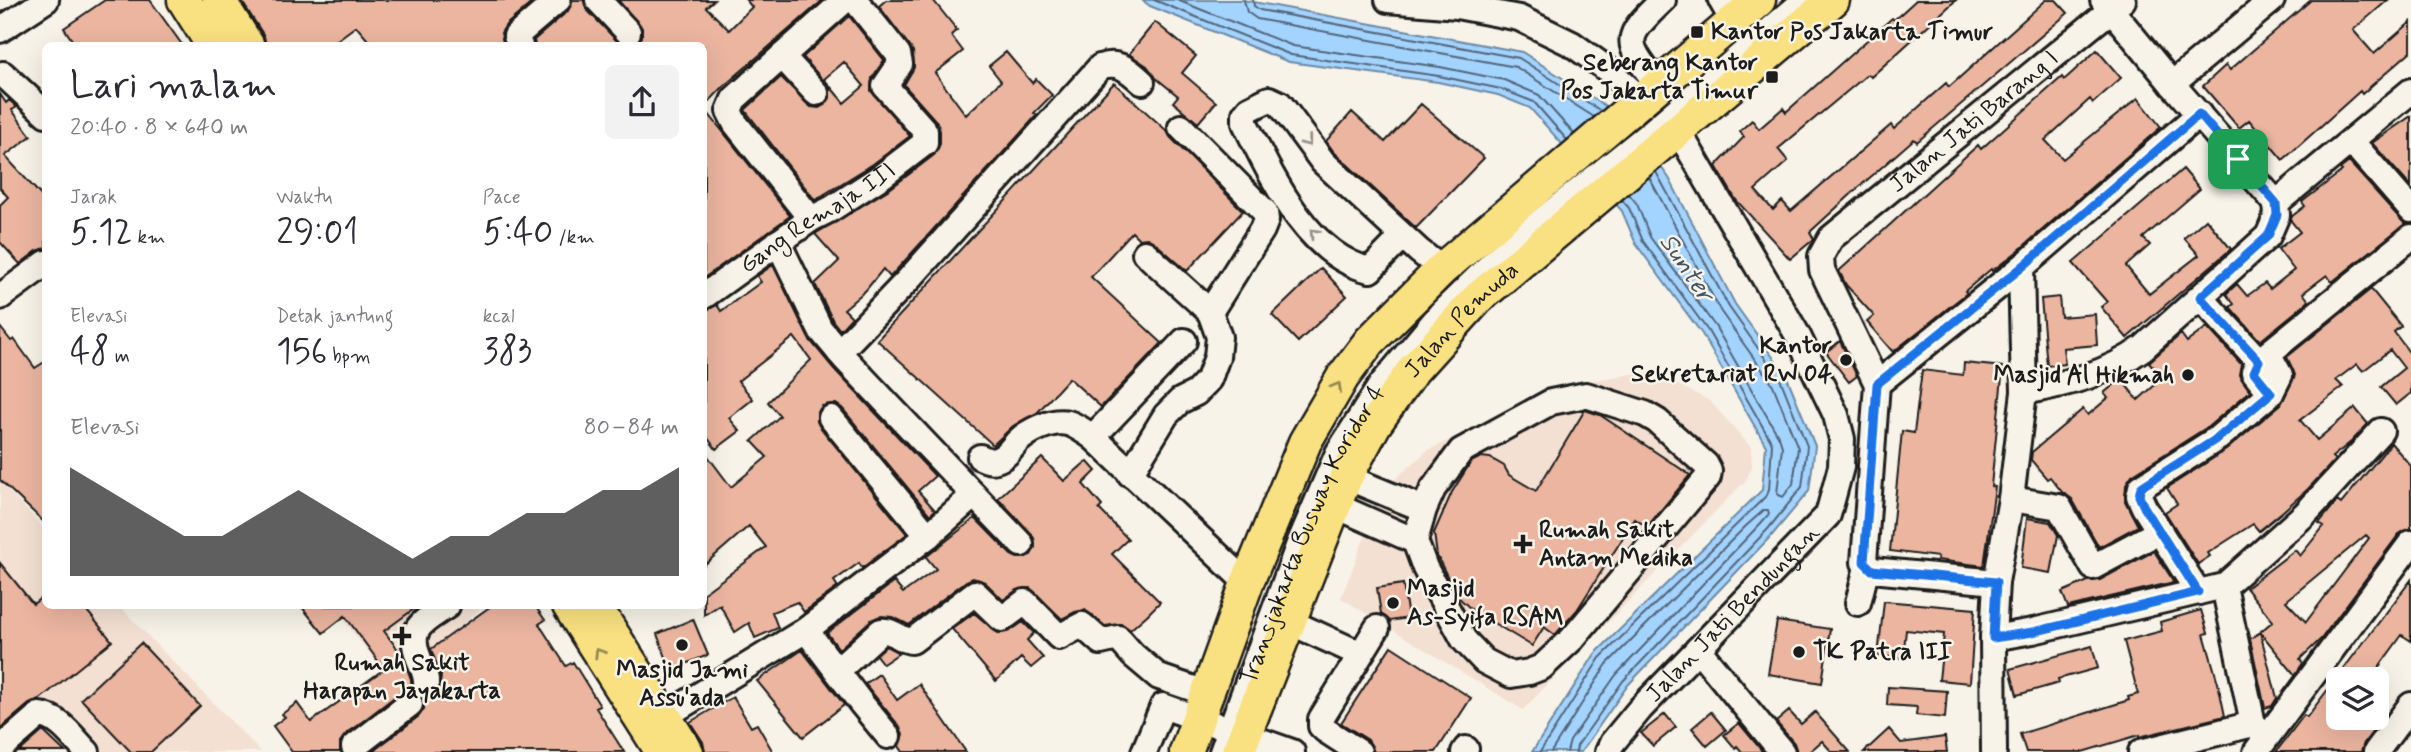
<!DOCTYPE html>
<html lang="id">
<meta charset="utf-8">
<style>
body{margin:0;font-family:Mynerve,sans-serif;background:#f2f2f3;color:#2b2b33;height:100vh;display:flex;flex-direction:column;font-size:26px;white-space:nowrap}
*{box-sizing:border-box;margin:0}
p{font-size:23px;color:#7c7c81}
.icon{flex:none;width:38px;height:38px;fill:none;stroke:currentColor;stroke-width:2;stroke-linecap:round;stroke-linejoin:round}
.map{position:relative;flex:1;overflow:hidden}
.panel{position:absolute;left:42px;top:42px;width:665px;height:567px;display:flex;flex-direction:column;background:#fff;border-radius:10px;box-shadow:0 7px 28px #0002}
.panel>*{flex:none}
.fabs{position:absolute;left:2326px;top:667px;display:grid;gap:14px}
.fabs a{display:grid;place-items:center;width:63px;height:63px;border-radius:10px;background:#fff;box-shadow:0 7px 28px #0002;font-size:35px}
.pin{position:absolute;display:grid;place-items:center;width:60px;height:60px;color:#fff;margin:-30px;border-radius:14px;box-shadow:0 4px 10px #0006}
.round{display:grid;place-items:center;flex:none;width:74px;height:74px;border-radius:10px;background:#f2f2f3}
.summary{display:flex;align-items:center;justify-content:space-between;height:119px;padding:0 28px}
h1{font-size:38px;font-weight:600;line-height:52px}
.figures{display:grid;grid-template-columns:repeat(3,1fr);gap:10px;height:119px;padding:7px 28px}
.figures div{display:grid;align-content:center}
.figures b{font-size:35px;font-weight:600}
.figures small{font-size:19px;font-weight:400}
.figures p{font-size:19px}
.chart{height:196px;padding:14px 28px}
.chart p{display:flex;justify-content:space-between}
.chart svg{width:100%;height:126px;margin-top:7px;fill:#1c1c1c;opacity:.7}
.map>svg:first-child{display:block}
.built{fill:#f3e0d2}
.water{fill:#a3d3ff;stroke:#6d8aa4;stroke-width:2}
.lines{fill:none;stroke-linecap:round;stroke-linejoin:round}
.shore{stroke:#526577;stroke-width:2}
.building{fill:#ebb5a0;stroke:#1c1c1c;stroke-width:2;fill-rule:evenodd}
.minor-casing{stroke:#1c1c1c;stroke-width:30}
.major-casing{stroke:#1c1c1c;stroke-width:37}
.minor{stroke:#f7f3e8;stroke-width:24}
.major{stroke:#f9e181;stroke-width:32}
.oneway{stroke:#94928c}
.oneway2{stroke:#968854}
.route-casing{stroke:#fff;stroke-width:14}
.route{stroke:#1a73e8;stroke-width:9}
.poi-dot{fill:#1c1c1c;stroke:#f7f3e8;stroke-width:2.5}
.labels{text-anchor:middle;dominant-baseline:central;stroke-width:5;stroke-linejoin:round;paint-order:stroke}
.poi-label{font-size:24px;font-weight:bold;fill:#1c1c1c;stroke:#f7f3e8;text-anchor:start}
.street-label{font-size:24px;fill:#1c1c1c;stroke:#f7f3e8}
.water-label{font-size:26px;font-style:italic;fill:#445360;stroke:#f7f3e8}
</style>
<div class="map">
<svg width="2411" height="752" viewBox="0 0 2411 752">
<rect width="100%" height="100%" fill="#f7f3e8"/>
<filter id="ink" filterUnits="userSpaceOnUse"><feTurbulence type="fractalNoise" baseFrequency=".0143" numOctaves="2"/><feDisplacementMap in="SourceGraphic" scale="14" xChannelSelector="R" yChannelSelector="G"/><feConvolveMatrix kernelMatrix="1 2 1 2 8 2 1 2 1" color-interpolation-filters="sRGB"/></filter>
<g filter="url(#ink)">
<path class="built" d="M1651 371 1710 401 1751 447 1752 467 1746 480 1523 710 1341 598 1383 490 1428 450 1576 383Z
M0 482 45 529 46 606H119L261 752H0Z
M365 606H484L407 670 391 680 345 622Z"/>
<path class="water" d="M1142 0H1243L1522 52 1627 120 1669 178 1735 304 1787 377 1815 446 1809 491 1773 534 1628 685 1581 752H1532L1595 654 1762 490 1766 446 1702 334 1636 244 1622 211 1530 108 1498 95 1438 82 1289 62 1150 6Z"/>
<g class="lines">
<path class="shore" d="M1154 0 1291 55 1439 76 1501 89 1534 102 1567 140
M1177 0 1293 46 1440 67 1504 80 1539 95 1574 134
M1244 0 1247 12 1257 19 1516 67 1594 117
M1253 0 1254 6 1260 10 1519 58 1601 111
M1629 194 1637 204 1650 237 1715 326 1780 439 1782 447 1777 494 1783 497 1793 484 1798 448 1773 385 1721 312 1649 177
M1540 752 1600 658 1767 495 1769 490 1772 443 1708 331 1643 241 1629 208 1622 200
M1551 752 1607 664 1746 526 1764 510H1768L1769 514 1761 523 1616 675 1570 741 1567 752
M1576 752 1577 746 1623 681 1768 529 1802 487 1807 446 1781 381 1729 307 1656 172"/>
</g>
<path class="building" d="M105 0H150L183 46H76L64 28Z
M241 0H535L506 25 501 33 504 46H373L356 26 329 46H266L264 36Z
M572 0H584L587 10 622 46H535L534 40 568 11Z
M618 0H714L706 7 729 30 752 7 746 0H823L724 86 704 107V46H633L642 37V28Z
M886 0H933L957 30 951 35 963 51 935 73 966 115 1001 81 989 66 1006 52 1032 83 1036 79 1052 95 1034 113 1037 115 890 277 883 269 866 290 844 309 852 317 840 330 833 321 815 284 839 261 815 234 891 188 934 155 940 144V131L937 122 904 85 914 67 913 51 879 6Z
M1916 0H1956L1871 77 1868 74 1778 149 1788 161 1755 190 1773 210 1782 201 1791 211 1891 125 1894 129 1946 83 1949 87 2046 0H2056L2068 13 1917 142 1914 139 1858 188 1810 232 1814 239 1790 259 1736 200 1716 166 1744 137 1740 131 1752 120 1759 129 1783 108 1786 112 1892 18 1894 20Z
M2311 0H2388L2353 30 2374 54 2411 22V51L2362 94 2360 91 2283 160 2249 120 2239 128 2203 86 2226 65 2230 70Z
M849 16 884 60 872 78 871 91 910 136 873 164 815 200 745 110 781 77 811 107 819 108 826 104 830 98V89L803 57ZM844 62 864 86 844 103 824 79Z
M1155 22 1196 56 1182 73 1216 102 1198 123 1173 102 1178 96 1156 78 1147 66 1129 54Z
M2097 50 2121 78 2093 103 2090 99 2045 140 2063 159 2138 98 2161 127 2018 251 1992 271 1991 269 1965 291 1967 293 1893 352 1867 322 1874 316 1846 285 1839 271 1978 145 1981 149 2062 77 2064 80Z
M1114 83 1167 131 1170 137 1243 211 1187 271 1154 242 1147 238 1139 239 1132 232 1091 277 1162 343 1101 407 1069 378 1037 413 1013 426 993 445 877 340Z
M0 94 6 103 9 100 17 107 12 110 31 136 5 156 46 201V248L37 251 20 264 0 242V205L8 197 0 188Z
M1421 104 1484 158 1416 228 1334 152 1326 141 1352 112 1385 142Z
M704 108 790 216 704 278Z
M2411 116V187L2372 143Z
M2349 162 2405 224 2332 282 2327 275 2303 293 2309 301 2260 341 2230 307 2234 304 2226 294 2237 284 2247 296 2265 283 2270 289 2294 270 2278 249 2300 232 2291 221V217L2305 206 2302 202 2342 171 2340 169Z
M2183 169 2200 189 2143 238 2150 245 2126 266 2149 294 2199 255 2184 238 2206 219 2231 249 2127 338 2101 307 2107 302 2073 263Z
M773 265 809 339 834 369 935 476 918 491 935 510 930 515 842 408 836 404 822 406 817 413V421L820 427 907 534 862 568 859 563 834 581 838 587 804 612 797 602 772 612 778 628 755 638 749 623 735 632 720 605 704 615V593L766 547 749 526 704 565V451L731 487 767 457 752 441 780 416 768 402 811 360 794 337 738 381 753 399 729 418 740 431 716 449 704 433V311L717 305 721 311 761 282 757 276Z
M1321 268 1347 296 1298 342 1272 315Z
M2371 289 2401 326 2394 332 2411 355V393L2396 405 2381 387 2404 368 2390 350 2363 371 2357 364 2336 380 2343 387 2300 420 2317 440 2355 408 2368 424 2351 442 2332 457 2335 460 2308 489 2282 512 2259 531 2253 524 2208 553 2210 556 2198 564 2165 512 2177 504 2167 488 2226 450 2281 404 2295 375 2287 357Z
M2059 297 2061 317 2095 314 2097 345 2063 348 2065 364 2047 366 2041 299Z
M0 327 11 341 14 339 35 368 46 361V524L0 480Z
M2207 327 2241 364 2239 375 2250 391 2209 426 2132 475 2126 484 2125 501 2138 526 2099 547 2072 499 2062 492 2050 477 2047 479 2031 460 2032 452 2083 409 2088 415 2108 398 2104 393 2121 379 2138 400 2163 378 2149 362 2181 334 2187 342Z
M1840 341 1857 376 1849 382 1826 352Z
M1964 363 2003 367 1991 486 1995 487 1984 566 1937 560 1938 557 1890 551 1902 431 1914 433 1922 370 1963 375Z
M1585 410 1600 415 1690 475 1647 527 1635 519 1577 610 1555 635 1544 627 1532 646 1472 610 1457 596 1437 556 1434 533 1452 492 1471 462 1481 457 1490 458 1504 466 1509 475 1536 491Z
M2391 443 2411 466V528L2399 534 2321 639 2300 659 2303 663 2295 675 2260 632 2273 621 2246 588 2295 550 2300 556 2324 526 2319 523 2333 506 2337 501 2341 504ZM2366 535 2369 538 2306 622 2286 601Z
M1042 458 1064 481 1087 461 1096 471 1083 484 1102 506 1099 509 1128 539 1112 554 1160 602 1147 615 1130 630 1122 624 1105 626 1085 610 1075 612 1062 619 1030 588 1017 590 1003 600 985 582 973 578 966 581 909 625 893 617 880 616 871 620 839 649 827 633 894 582 903 593 936 569 926 557 975 518 1011 555 1018 558 1031 555 1035 547 1032 534 998 498Z
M2027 518 2050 522 2058 535 2051 573 2021 568Z
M2154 551 2174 582 2068 607 2062 592 2088 581 2100 580Z
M0 563 33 604 46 594V606H83L112 641 39 700 29 704 0 729Z
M2411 580V641L2402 635 2370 679H2338V718H2383L2364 743 2361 752H2276L2304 715 2307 717Z
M1403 584 1408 618 1390 621 1381 614 1377 588Z
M1884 601 1975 609 1970 683 1939 680 1944 634 1906 630 1903 658 1878 656Z
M301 606H418L384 631 402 655 411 679 412 690 401 692 345 735 340 742V752H292L273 726 285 717 282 714 297 703 311 722 384 669 345 616 323 633Z
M491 606H535L545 620 539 624 566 666 573 662 600 706 596 708 624 752H372L419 716 424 709V701L432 699 439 693 441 676 431 649Z
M2201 610 2208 633 2204 634 2218 683 2225 716 2139 737V735L2082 752H2026L2020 734 2129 700 2128 697 2138 694 2124 641 2162 631 2160 622Z
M974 613 998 633 1010 631 1023 622 1034 633 1027 640 1043 658 1031 668 1021 658 996 681 952 629Z
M693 619 708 655 671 670 657 634Z
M1777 621 1830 629 1822 683 1768 674Z
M2260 632 2277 698 2272 706 2265 708 2250 639Z
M141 643 200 706 151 752H131L81 699Z
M886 646 899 653 883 664 876 655Z
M1391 646 1471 698 1436 752H1374L1368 740 1341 723Z
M2092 646 2098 668 2058 679 2059 683 2017 695 2010 669Z
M802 650 844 705 803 737 757 681Z
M879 674 897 700 919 684 966 752H903L899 746 903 734 900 727 865 684Z
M1888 687 1947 691 1945 718 1916 715 1917 707 1887 705Z
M733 697 751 727 757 724 773 752H705L703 742 690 722Z
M1789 711 1801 724 1815 712 1850 752H1832L1822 741 1809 752H1797L1794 743 1776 722Z
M1711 712 1726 730 1707 746 1692 728Z
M1665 714 1676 727 1653 746 1641 733Z
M1739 723 1763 752H1742L1737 746 1735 748 1724 735Z
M1889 729 1901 743 1945 737 1947 752H1864Z
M43 731 65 752H19Z"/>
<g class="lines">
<defs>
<g id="minor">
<path d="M598 0 628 32"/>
<path d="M1388 0 1457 6 1519 18 1572 44 1611 72 1641 100"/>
<path d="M1721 0 1733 21"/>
<path d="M2103 0 2172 84 2276 203"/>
<path d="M0 30 46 0"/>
<path d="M520 46 516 36 558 0"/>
<path d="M782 56 816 93"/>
<path d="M3 74 46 114"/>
<path d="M2172 84 2272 0"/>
<path d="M1658 85C1624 41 1622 39 1663 0"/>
<path d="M2352 142 2411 210"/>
<path d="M2276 203 2411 91"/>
<path d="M811 219 735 123 729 111 734 99 845 0"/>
<path d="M1403 236 1370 270C1307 256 1271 175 1245 123V114L1249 109 1269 99 1280 104 1323 162 1419 251 1442 269"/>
<path d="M1145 253 1210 312"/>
<path id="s1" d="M704 296 811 219 831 209 882 176 925 143V131L885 86 900 64 898 54 855 0"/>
<path d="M0 297 46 263"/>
<path d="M2200 297 2259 361"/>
<path d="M1184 341 1093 437 1247 583"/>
<path d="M839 352 909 279 1100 67C1118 60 1129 70 1142 82"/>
<path d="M1877 384 2021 268 2199 114"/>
<path d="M2024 392C2066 384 2108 374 2143 348L2268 236 2277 215 2276 203"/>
<path d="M2271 393 2254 372 2259 361 2411 237"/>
<path d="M1586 395 1645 414 1657 421 1706 465 1709 471 1708 477 1572 639 1542 667 1529 672 1511 675 1484 661 1464 640 1425 568 1415 541 1424 509 1433 489 1461 451 1551 402Z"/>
<path d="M831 418 928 536"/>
<path d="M980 457C985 459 990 462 996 460 1005 458 1011 449 1017 442 1028 431 1052 419 1068 423 1076 425 1086 433 1093 437"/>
<path d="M1130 474 1166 415 1180 401 1196 393 1209 379 1217 357 1219 337 1210 312 1262 230 1266 220 1265 212 1181 127"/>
<path d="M1346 477 1424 509"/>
<path d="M974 495 1021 544"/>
<path d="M2011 499 2059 507 2093 567 2160 531"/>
<path d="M1334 505 1415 541"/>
<path id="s2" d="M1996 582 1872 570 1864 562 1877 384 1822 270 1821 256 1831 238 2123 0"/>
<path d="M2224 586 2253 724"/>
<path d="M2198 592 2144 507 2139 496 2141 487 2218 438 2271 393 2280 375 2269 355"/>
<path d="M1858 603 1867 567"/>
<path d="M1288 621 1360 654"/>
<path d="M806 630 861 703 888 736"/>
<path d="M1993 638 2033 631 2224 586 2305 514 2381 431"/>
<path d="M1698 649 1782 752"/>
<path d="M837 671 881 631C893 629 901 641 912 641L975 593 1002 619 1025 602 1059 637 1082 625 1101 642 1118 638 1133 655 1159 677 1206 693"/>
<path d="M426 686C427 675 423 669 419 659 406 627 424 622 447 606"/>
<path d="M665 716 806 630 928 536 974 495 845 359 820 329 778 242"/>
<path d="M354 747 410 704"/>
<path d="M0 749 39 715C59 716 74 739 87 752"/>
<path d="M1144 752 1163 706 1292 752"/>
<path id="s3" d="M1222 752 1299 544 1338 453 1381 385 1442 312 1510 246 1650 133 1805 0"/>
<path d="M1359 752 1325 730 1321 726V719L1377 628"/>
<path d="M1464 752 1466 749"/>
<path id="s4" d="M1608 752 1612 743 1640 709 1828 515 1841 467 1842 439 1836 415 1797 334 1677 129"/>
<path d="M1994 752 1993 638 1996 582 2011 499 2024 392 2021 268"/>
<path d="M2141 752 2253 724 2264 734"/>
<path d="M2256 752 2411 543"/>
<path d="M2376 752 2411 705"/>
</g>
<g id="major">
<path d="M184 0 213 46"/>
<path d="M219 0 248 46"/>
<path d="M569 606 662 752"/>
<path d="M595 606 687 752"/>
<path d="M1186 752 1247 583 1305 442 1343 377 1370 341 1442 269 1759 0"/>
<path id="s5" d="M1238 752 1346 477 1375 424 1413 370 1478 298 1833 0"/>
</g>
</defs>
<use href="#minor" class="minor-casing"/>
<use href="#major" class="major-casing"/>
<use href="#minor" class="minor"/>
<use href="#major" class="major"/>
</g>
<defs><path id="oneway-chevron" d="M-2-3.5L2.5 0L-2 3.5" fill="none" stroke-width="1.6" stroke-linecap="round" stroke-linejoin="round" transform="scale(1.75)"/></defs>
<g class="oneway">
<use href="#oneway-chevron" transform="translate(1307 142) rotate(53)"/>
<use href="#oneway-chevron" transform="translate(1314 233) rotate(-134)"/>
</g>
<g class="oneway2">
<use href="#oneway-chevron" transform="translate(1337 387) rotate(-60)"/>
<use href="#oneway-chevron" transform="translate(599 653) rotate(-122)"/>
</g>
</g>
<g class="lines" filter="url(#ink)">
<defs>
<path id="route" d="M2199 114 2276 203 2277 215 2268 236 2200 297 2259 361 2254 372 2271 393 2218 438 2141 487 2139 496 2144 507 2198 592 2033 632 1993 638 1996 582 1872 570 1864 562 1877 384 2021 268Z"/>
</defs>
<use href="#route" class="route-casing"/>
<use href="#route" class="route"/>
</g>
<g class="poi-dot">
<rect x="1690" y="25" width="14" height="14" rx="3.5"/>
<rect x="1765" y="70" width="14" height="14" rx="3.5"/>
<circle cx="1846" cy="360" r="7"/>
<circle cx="2188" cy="375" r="7"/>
<path d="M1519.5 533.5h7v7h7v7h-7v7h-7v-7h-7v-7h7z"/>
<circle cx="1393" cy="603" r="7"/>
<path d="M398.5 625.5h7v7h7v7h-7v7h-7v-7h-7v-7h7z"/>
<circle cx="682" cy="645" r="7"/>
<circle cx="1799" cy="652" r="7"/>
</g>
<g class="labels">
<g class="poi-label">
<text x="1711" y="32">Kantor Pos Jakarta Timur</text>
<text x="1758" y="63" text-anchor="end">Seberang Kantor<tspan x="1758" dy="28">Pos Jakarta Timur</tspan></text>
<text x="1832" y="346" text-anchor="end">Kantor<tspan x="1832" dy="28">Sekretariat RW 04</tspan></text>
<text x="2174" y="375" text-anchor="end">Masjid Al Hikmah</text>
<text x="1539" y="530">Rumah Sakit<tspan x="1539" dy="28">Antam Medika</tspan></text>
<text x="1407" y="589">Masjid<tspan x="1407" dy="28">As-Syifa RSAM</tspan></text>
<text x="1813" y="652">TK Patra III</text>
<text x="402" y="663" text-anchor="middle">Rumah Sakit<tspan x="402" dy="28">Harapan Jayakarta</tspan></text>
<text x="682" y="670" text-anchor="middle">Masjid Jami<tspan x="682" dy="28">Assu'ada</tspan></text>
</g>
<g class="street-label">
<text stroke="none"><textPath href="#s2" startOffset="660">Jalan Jati Barang I</textPath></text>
<text stroke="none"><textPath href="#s1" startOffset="138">Gang Remaja III</textPath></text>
<text stroke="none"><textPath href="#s5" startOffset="492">Jalan Pemuda</textPath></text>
<text stroke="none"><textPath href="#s3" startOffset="236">Transjakarta Busway Koridor 4</textPath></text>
<text stroke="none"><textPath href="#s4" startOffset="187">Jalan Jati Bendungan</textPath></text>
</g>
<g class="water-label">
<text transform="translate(1686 268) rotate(56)">Sunter</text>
</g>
</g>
</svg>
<div class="fabs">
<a><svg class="icon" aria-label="layers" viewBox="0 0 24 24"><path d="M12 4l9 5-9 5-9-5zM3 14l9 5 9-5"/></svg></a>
</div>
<div class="pin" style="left:2238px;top:159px;background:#1e9e55"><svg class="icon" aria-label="arrive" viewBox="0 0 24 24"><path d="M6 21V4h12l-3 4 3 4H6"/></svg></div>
<section class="panel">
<div class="summary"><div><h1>Lari malam</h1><p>20:40 · 8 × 640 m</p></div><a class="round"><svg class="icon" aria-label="share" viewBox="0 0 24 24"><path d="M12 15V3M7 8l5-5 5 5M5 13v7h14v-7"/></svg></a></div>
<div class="figures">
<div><p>Jarak</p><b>5.12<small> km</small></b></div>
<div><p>Waktu</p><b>29:01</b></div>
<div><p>Pace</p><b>5:40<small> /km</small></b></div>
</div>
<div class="figures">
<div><p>Elevasi</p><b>48<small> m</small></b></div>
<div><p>Detak jantung</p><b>156<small> bpm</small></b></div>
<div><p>kcal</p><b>383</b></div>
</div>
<div class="chart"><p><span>Elevasi</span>80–84 m</p>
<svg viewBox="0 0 160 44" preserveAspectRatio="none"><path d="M0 44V6L10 14L20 22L30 30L40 30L50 22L60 14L70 22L80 30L90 38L100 30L110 30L120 22L130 22L140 14L150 14L160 6V44z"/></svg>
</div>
</section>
</div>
